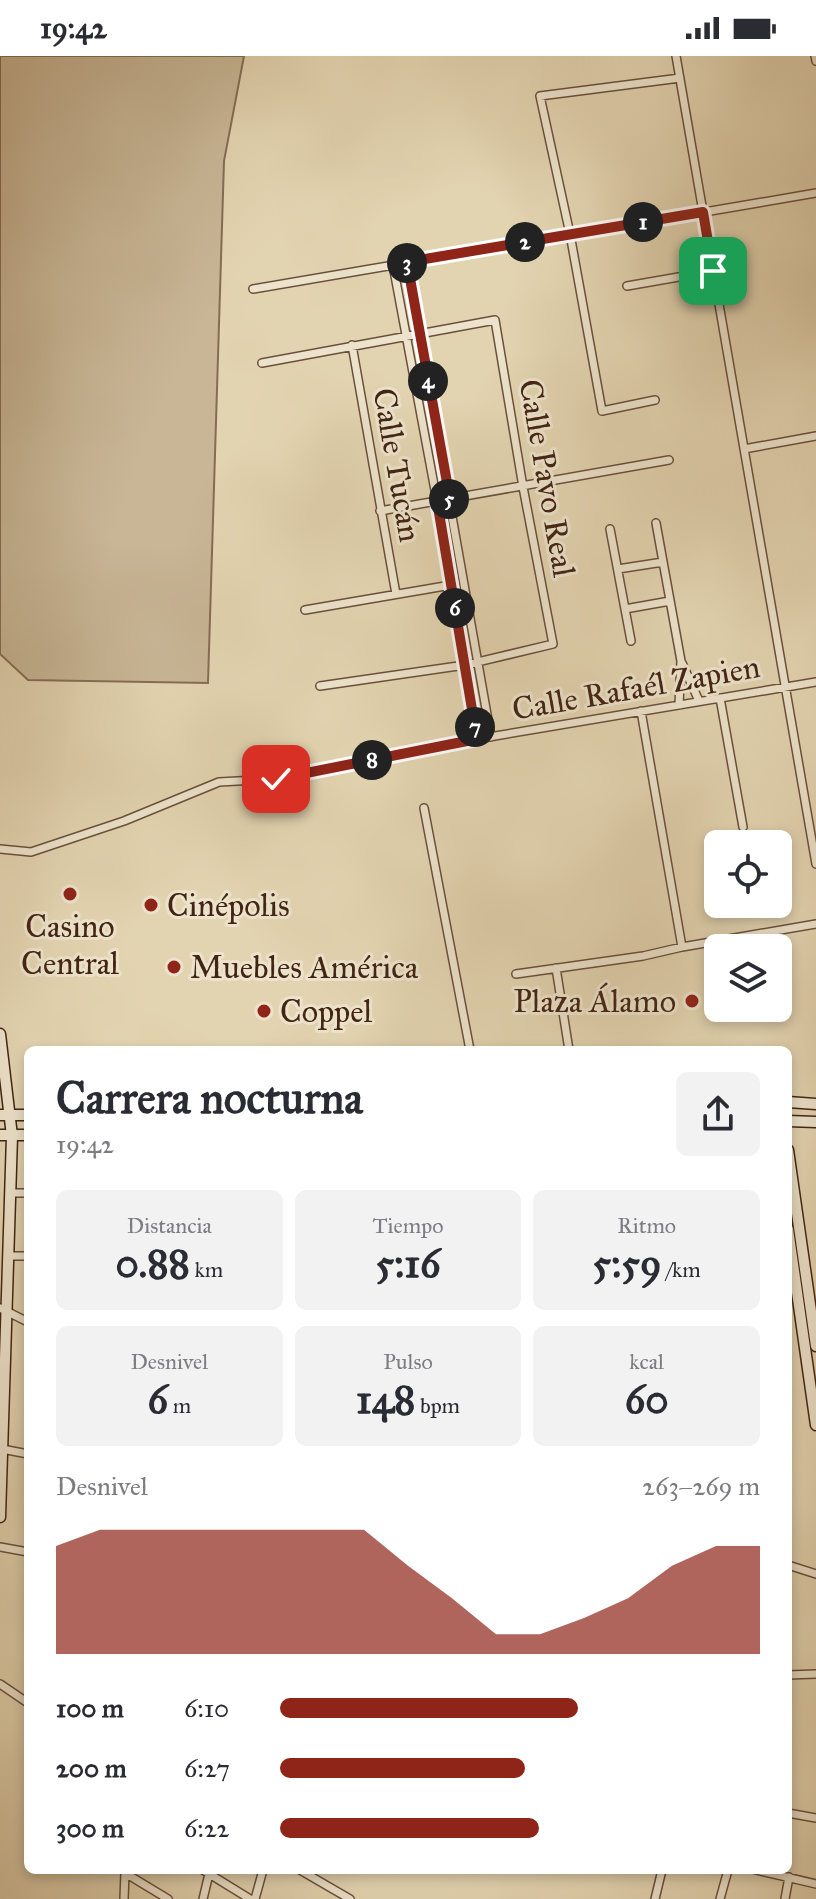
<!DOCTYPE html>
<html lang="es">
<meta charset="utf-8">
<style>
body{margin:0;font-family:"IM FELL Great Primer",serif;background:#f2f2f3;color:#2b2b33;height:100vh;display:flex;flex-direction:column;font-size:30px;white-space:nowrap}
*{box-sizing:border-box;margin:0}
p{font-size:26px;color:#7c7c81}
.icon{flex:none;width:44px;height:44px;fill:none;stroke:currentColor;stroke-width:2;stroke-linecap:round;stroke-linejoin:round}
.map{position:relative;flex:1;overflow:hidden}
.drawer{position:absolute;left:24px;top:990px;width:768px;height:828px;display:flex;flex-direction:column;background:#fff;border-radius:12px;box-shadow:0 4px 12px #0003}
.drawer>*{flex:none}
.controls{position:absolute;left:704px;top:774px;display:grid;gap:16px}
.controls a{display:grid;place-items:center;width:88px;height:88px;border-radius:12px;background:#fff;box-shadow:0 4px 12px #0003;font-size:40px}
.pin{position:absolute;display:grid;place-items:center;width:68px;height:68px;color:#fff;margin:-34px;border-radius:16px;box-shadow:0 4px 12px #0006}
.km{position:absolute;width:40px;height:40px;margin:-20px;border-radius:50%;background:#222;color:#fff;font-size:22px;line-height:40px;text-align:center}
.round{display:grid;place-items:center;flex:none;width:84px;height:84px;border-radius:12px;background:#f2f2f3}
.summary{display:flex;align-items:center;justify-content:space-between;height:136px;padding:0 32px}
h1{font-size:44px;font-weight:700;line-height:60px}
.figures{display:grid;grid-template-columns:repeat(3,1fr);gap:12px;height:136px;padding:8px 32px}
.figures div{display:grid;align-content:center;border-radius:12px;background:#f2f2f3;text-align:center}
.figures b{font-size:40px;font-weight:700}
.figures small{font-size:22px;font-weight:400}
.figures p{font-size:22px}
.chart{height:224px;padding:16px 32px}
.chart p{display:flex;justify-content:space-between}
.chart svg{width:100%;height:144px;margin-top:8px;fill:#8f2418;opacity:.7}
ul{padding:0 32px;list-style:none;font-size:26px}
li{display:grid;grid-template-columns:128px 96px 1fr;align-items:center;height:60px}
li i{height:20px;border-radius:10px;background:#8f2418}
.status{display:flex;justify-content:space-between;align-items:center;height:56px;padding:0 40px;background:#fff;direction:ltr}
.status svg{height:22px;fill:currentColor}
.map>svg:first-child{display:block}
.green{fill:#c8b696;stroke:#856d55;stroke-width:2}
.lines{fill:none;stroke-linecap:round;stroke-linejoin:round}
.street-casing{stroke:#6a503b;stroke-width:10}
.secondary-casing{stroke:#422414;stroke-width:13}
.street{stroke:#ede3cc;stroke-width:7}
.secondary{stroke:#ede3cc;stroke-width:10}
.route-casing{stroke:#fff;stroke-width:16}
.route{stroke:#8f2418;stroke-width:10}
.poi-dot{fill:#8f2418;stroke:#ede3cc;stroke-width:3}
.labels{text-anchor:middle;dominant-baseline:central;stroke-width:6;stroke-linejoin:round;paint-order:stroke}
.street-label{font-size:32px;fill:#422414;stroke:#ede3cc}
.poi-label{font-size:32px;fill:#422414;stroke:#ede3cc;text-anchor:start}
</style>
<div class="status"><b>19:42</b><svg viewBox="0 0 49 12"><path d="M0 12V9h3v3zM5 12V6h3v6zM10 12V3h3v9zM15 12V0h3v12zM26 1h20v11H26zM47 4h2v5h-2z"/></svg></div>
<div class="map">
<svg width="816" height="1843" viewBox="0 0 816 1843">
<rect width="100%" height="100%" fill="#e3d4b1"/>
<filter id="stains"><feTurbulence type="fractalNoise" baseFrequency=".0025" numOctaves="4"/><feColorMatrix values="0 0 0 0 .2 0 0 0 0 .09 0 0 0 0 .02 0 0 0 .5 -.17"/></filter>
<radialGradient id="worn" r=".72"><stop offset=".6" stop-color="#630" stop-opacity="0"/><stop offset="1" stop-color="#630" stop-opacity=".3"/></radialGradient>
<path class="green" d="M0 0H244L224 105 208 627 28 624 0 598Z"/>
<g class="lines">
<defs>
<path id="street" d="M676 0 816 808
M815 0 816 5
M407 206 491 681
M393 209 437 445 477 683
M627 230 713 215
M253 233 816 137
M352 289 396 538
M262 307 495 264 523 431 553 588 465 609 320 630
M655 344 602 355 570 178 540 40 680 22
M744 393 816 380
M380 455 669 404
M656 467 681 605 679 649
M610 473 631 585
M618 513 663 506
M625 553 670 545
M305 554 451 529
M682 607 699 645
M720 642 743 771
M641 655 682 891
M424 752 470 994
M0 793 31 796 124 765 219 726 276 723 477 683 816 626
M556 912 569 994
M516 918 643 900 682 891 816 868
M11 1137H28
M8 1200H28
M0 1252 28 1266
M2 1393 28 1398
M0 1491 28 1496
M788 1509 816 1518
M788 1619 816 1618
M0 1628 28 1647
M788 1757 816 1762
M203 1814 250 1843
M300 1814 350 1843
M756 1814 816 1828
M125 1817 168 1843
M124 1843 125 1816
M203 1843 209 1818
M255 1843 263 1814
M655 1843 662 1814
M720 1843 728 1814
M785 1843 789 1821"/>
<path id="secondary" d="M0 978 12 1080 0 1461
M788 1046 816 1048
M0 1059H28
M788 1065 816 1066
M0 1079H28
M788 1094 816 1290
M788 1173 816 1369"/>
</defs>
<use href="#street" class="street-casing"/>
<use href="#secondary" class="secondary-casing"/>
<use href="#street" class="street"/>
<use href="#secondary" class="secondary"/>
</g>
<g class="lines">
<defs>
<path id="route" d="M276 723 477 683 437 445 450 443 407 206 703 156 713 215"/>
</defs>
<use href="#route" class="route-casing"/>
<use href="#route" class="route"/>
</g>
<g class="poi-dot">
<circle cx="70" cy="838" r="8"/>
<circle cx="151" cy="849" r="8"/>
<circle cx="174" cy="911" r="8"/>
<circle cx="692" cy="945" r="8"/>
<circle cx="264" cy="955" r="8"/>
</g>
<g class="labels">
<g class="street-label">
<text transform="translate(397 409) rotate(80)">Calle Tucán</text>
<text transform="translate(547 422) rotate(80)">Calle Pavo Real</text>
<text transform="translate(636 632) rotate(-10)">Calle Rafaél Zapien</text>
</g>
<g class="poi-label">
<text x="167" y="849">Cinépolis</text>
<text x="70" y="870" text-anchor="middle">Casino<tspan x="70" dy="37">Central</tspan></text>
<text x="190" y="911">Muebles América</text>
<text x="676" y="945" text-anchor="end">Plaza Álamo</text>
<text x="280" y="955">Coppel</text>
</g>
</g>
<rect width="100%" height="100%" filter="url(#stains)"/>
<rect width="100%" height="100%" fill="url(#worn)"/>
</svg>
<div class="controls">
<a><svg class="icon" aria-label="locate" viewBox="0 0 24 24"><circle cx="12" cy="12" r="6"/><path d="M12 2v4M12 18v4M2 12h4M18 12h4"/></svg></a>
<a><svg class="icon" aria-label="layers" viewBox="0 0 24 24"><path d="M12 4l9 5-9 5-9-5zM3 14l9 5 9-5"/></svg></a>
</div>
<div class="pin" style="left:713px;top:215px;background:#1e9e55"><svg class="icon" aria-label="arrive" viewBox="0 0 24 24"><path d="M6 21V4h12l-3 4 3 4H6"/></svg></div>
<div class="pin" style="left:276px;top:723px;background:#d93025"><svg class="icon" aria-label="check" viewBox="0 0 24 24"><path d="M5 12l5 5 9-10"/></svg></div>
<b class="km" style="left:643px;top:166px">1</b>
<b class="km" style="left:525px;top:186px">2</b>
<b class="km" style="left:407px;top:207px">3</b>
<b class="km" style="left:428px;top:325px">4</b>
<b class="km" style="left:449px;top:443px">5</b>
<b class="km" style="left:455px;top:552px">6</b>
<b class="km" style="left:475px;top:671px">7</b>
<b class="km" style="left:372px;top:704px">8</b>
<section class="drawer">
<div class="summary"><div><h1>Carrera nocturna</h1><p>19:42</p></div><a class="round"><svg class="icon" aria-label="share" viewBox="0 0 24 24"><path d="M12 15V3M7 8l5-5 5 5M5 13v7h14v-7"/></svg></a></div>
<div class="figures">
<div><p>Distancia</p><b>0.88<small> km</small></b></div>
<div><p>Tiempo</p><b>5:16</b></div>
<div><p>Ritmo</p><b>5:59<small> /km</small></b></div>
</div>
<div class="figures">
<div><p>Desnivel</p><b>6<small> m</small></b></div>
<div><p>Pulso</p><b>148<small> bpm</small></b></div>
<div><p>kcal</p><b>60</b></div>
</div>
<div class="chart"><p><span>Desnivel</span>263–269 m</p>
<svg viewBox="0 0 160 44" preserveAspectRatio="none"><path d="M0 44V11L10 6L20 6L30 6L40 6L50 6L60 6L70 6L80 17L90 27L100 38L110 38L120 33L130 27L140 17L150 11L160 11V44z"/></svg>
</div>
<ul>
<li><b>100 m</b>6:10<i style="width:62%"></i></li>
<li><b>200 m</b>6:27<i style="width:51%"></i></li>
<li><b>300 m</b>6:22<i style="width:54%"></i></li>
</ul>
</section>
</div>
